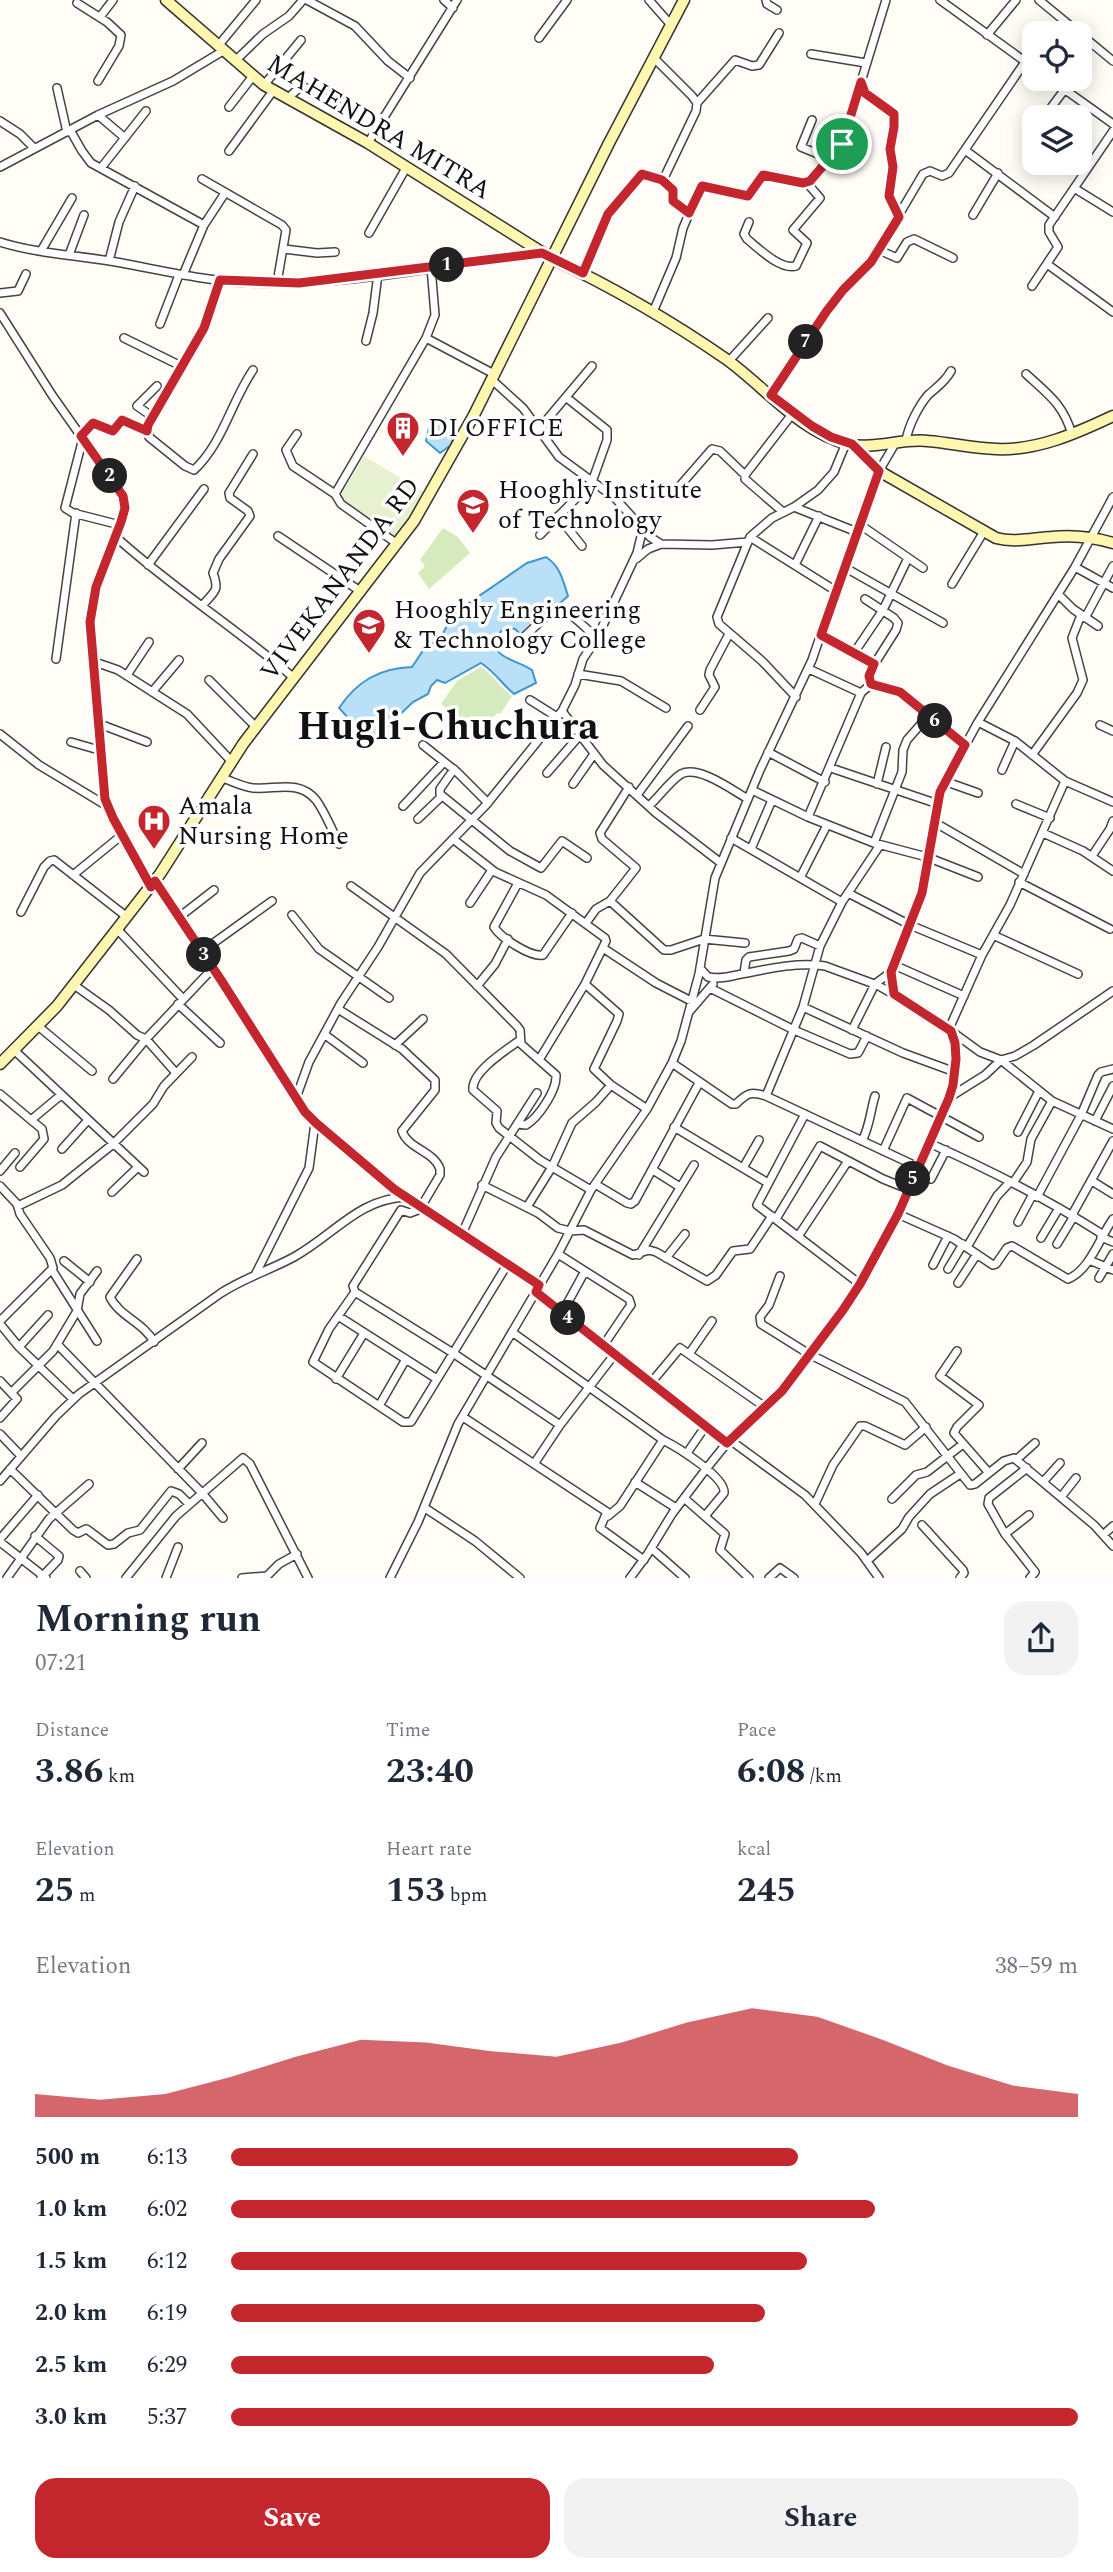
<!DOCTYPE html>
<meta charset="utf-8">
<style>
body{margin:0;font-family:Spectral,serif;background:#f2f2f3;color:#1f2937;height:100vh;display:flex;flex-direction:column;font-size:26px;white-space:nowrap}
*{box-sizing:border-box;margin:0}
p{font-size:23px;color:#747a83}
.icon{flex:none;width:38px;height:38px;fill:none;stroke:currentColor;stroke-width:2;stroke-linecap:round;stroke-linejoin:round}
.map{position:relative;height:1578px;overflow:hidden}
.panel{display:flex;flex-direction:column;background:#fff;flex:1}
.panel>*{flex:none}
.controls{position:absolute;left:1022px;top:21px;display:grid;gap:14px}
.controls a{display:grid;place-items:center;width:70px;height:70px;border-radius:14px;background:#fff;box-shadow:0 4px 18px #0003;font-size:35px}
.pin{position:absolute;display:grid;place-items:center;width:60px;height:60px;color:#fff;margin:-30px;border:4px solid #fff;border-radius:50%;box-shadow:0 2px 7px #0007}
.km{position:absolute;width:35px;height:35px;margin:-18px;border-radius:50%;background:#222;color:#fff;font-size:19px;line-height:35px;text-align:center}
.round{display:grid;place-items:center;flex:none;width:74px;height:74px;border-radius:21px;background:#f2f2f3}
.head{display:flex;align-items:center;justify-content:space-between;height:119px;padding:0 35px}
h1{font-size:38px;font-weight:700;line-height:52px}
.figures{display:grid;grid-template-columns:repeat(3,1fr);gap:10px;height:119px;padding:7px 35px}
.figures div{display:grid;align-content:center}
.figures b{font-size:35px;font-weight:700}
.figures small{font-size:19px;font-weight:400}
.figures p{font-size:19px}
.chart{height:196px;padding:14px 35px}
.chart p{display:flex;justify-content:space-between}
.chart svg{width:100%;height:126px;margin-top:7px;fill:#c4262e;opacity:.7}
.cta{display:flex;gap:14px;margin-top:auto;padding:14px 35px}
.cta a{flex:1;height:80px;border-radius:21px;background:#c4262e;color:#fff;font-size:28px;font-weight:700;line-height:80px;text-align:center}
.cta a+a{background:#f2f2f3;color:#1f2937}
ul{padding:0 35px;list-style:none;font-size:23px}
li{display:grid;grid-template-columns:112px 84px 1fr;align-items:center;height:52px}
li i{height:18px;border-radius:9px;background:#c4262e}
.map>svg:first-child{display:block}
.green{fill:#d5ebbd}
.pitch{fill:#e6f2cf}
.water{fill:#b9e0f7;stroke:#3f96cf;stroke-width:2}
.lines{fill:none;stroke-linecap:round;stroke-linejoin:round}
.street-casing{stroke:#444;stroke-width:10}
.secondary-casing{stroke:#333;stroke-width:13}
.street{stroke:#fff;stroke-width:7}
.secondary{stroke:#fff6b0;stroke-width:10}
.route-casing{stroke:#fff;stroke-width:14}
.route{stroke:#c4262e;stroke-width:9}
.labels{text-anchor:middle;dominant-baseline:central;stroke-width:7;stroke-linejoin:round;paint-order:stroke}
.street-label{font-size:26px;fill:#111;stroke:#fff}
.poi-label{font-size:26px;fill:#111;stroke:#fff;text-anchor:start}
.town-label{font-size:40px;font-weight:bold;fill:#111;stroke:#fff}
</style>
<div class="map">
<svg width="1113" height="1578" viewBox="0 0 1113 1578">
<rect width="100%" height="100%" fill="#fffdf5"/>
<path class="green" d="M443 528 458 537 470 553 429 589 418 573 425 566 420 560Z
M481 667C493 675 500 687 512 696L501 713 496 714 487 723 481 735 441 704 457 681Z"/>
<path class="pitch" d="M364 456 426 493 395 542 342 504 340 497 342 493Z"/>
<path class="water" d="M438 417 451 420 457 427 451 445 440 453 426 441 429 428Z
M546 557C560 566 563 580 568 596L555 608 546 602 535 613 538 619 521 635 515 629 504 628 492 642C499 660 517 660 532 670L536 683 514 694C502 684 495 672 481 663L445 683 437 680 431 686 428 694 413 702 372 741 360 731 339 708C357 681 380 668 412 667L426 646 440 639 449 622 460 609 527 563Z"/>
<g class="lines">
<defs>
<path id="street" d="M307 0 355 26 388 61 410 78
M444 0 453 8
M649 0 671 25
M766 0 767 4 777 10
M940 0 1034 68
M1039 0 1113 61
M77 3 107 22 121 35 119 46 98 81
M100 17 113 0
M987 35 1016 0
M539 38 567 0
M218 46 256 0
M811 54 866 63
M235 61 263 34 289 16 303 0
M1050 79 1113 124
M861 83 865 94 894 114 895 127 890 149 893 167 889 196 899 217
M264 85 301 40
M57 88 67 132
M287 99 299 88H307L348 111
M697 103 735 60 752 66 759 65 779 33
M229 107 253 76
M98 115 125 138
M1044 117 1065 89
M812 120 801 147 828 158
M0 121 20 134 34 148
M70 130 82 151 91 163 204 225
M368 143 457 0
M965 150 1055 217
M229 151 273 91
M0 167 98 115 173 81 223 51
M101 168 146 111
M202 179 282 225 286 230 277 283
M662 180 673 190V201L689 213
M1074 188 1113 212
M973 215 998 173
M749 222 744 234 747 239C758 248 780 270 796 266L807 243 793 230 820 198 807 183
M369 233 406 168
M0 242C35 253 73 255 110 261 157 269 203 281 251 283 346 287 448 264 542 253
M284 249 317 253 335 252
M879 250 897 258 907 242 914 239 953 258
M41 251 72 198
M69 255 84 215
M109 261 119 222 135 186
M1047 264 1113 312
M583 273 608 214 639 176 645 175 660 180 664 178 696 111 697 103 692 96 654 58
M183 275 204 225 225 193
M221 280 203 328 148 425 149 437 185 466 194 470C223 443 231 402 253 370
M1032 286 1058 247 1049 232V225L1113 131
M0 293 18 291 26 274
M653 312 676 258 683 228 700 188 705 186 748 196 759 179 766 175 807 183 842 144 886 0
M0 313 52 395 123 496 125 508 121 522 96 588 90 622 105 799 113 818 151 887
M160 324 179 275
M124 338 183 367
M426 338 494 374
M366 341 373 313 378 274
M729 361 768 318
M1026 374C1048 394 1064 405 1072 435
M491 379 523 408 559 457 615 498 650 537 661 544
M771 395 826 312 843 290 871 262 923 174 930 171 942 176 949 173 1025 62
M153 417 137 406 157 386
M539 429 592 366
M297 434 286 450 293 466 335 494
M81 436 93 423 113 431 122 420 147 431
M83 438 65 508 73 513 120 525
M906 440C909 425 918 407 928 395 937 387 945 382 951 371
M678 488 712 449 720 451 745 475
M794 507 857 532
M783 512 745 479V475L793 413
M558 516 582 546
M859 524 923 568
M540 535 592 482 607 440V430L567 398
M278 536 360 591
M116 537C172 588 236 628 294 678
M750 537 836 591
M396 543 341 504 335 494 426 338 435 315 431 267
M636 559 648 549 661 544 712 545 748 542
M148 565 204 489
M795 565 819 516
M844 567 943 623
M1075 567 1113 588
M952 584 983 533
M1058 594 1073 609 1098 626
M865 599 894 618 898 623 896 630 870 671 871 684
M202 606C214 591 220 592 213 573L219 559 250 516 248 511 230 498 229 493 253 454
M1085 618 1113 566
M821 635 874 664
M523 638C562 601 557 602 597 638
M854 653 883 610 908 558
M56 659 76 513
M92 661 118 670 187 714 232 762
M809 669 861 693
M578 674 621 681 666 708
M127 675 149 642
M209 680 256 727
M152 692 179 660
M796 697 762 661 719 624 717 617 750 537 772 518 794 507 818 490 834 472 846 443
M530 700 557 717
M700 710 715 687 709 675 710 670 729 634
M562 711 603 765 656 813 721 863
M978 722 1015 741 1065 781 1113 802
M97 723 147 742
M1100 725 1113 731
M0 734 39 765 107 806
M71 742 99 750
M423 745 457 772 488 803
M768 752 825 782
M1032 755 1077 693 1083 680 1072 638 1081 615
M831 768 938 804
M454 769 440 789V794L510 851 541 868 562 841 587 858
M1002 770 1015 741
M547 773 580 735
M222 778C232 781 243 787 253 788 275 790 299 779 316 800 325 812 332 830 339 844
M944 781 978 793
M573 784 594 754
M877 784 886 747
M629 787 600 833 602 839 636 868 610 901 664 950H671L704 939 745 943
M752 790 808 817 874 843 927 857 978 877
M637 795 688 726
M1016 804 1050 818
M403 806 444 762
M649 806C659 797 670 781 681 774 699 765 732 790 748 799
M808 817 861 693 871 684 900 692 965 745
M418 819 442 796
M934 822 1024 874
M1043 833 1083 851 1113 871
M731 838 842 902
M453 839 495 872 546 895 605 938 606 941 585 984 539 1060
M874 843 902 772 903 750 907 740 928 716
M751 849 772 800
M1092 856 1110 829 1113 821
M73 875 122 835
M800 878 827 825
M155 881 305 1112 394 1189 539 1285
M1019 882 1110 929
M518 883 494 927C501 938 530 957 543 955L572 913
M351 886 446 954 517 1026 520 1030 521 1044 556 1075C557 1090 539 1117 526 1125L518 1124
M848 893 910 925 982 955
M470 903 492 870
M21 912 44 867 50 861 54 860 127 917
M292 915 319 949 389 998
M178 918 214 890
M586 923 596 909 610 901
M117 929 183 999
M993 935 1078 974
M603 948 656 983 691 1001
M201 952 272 901
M894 965 964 996
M700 968 708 977C722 980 734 975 747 973 771 968 800 962 825 966L877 985 925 1012 980 1052 1001 1060 1015 1056 1034 1045 1113 991
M744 973 746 960 749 957 789 951 794 949 798 939 802 938 820 946
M585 984 619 1014 617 1021 594 1069 611 1085 647 1109
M74 985 109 1010 137 1035 146 1039 213 968
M477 986 495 964 508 939
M710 988 794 1030 850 1054 858 1053 867 1036
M893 994 891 972 922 893 928 849 940 792 978 722 1075 567 1113 497
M178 1004 220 1043
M803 1007 903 1053 955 1072
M338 1009 402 1049 435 1080V1090L402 1131C408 1149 434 1151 440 1169V1175L421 1207
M689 1012 713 984
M38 1026 92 1071
M949 1029 982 955 1010 905 1065 781
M852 1030 875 984 891 972
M324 1034 363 1063
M520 1040C506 1050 471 1072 473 1090L497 1111 496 1123 499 1128 540 1160 591 1190
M395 1045 423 1019
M14 1050 144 1172
M672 1063 732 1104H736C747 1093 751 1091 766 1096L918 1167
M113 1079 146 1039 176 1073
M0 1094 31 1120 61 1095
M766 1096 803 1007 820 946 842 902 880 845
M950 1097 985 1075 1001 1060 1052 1101 1113 1129
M296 1098 309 1062 341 1003 378 947 420 873 486 805 562 711 575 685 583 659 597 638 637 553 643 528
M805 1114 757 1205 860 1284
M1095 1121 1113 1086
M674 1127 768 1183
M1018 1132 1039 1091
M862 1141C870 1126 870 1112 875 1096
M929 1143C988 1169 1047 1199 1102 1234
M62 1149 88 1120
M883 1151 907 1098 979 1137
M20 1167 44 1139 42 1129 31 1120
M743 1168 759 1140
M653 1170 680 1187
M0 1171 15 1153
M931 1179 946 1150
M1092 1181 1113 1194
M1013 1183 1027 1162 1031 1139 1052 1101
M595 1184 627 1203 631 1204 635 1201 699 1083
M482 1185 538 1213 558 1228 570 1231 584 1230 633 1255 649 1250 656 1252 707 1281 716 1275 733 1251 750 1249 772 1216
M0 1186 17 1204 20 1214 50 1258 53 1268 0 1321
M112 1192 138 1167
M1037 1197 1081 1115 1098 1075 1101 1072 1113 1069
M18 1206 62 1185 113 1144 153 1104 164 1086 192 1057
M527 1207 552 1167 572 1123 596 1102 611 1085
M898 1214 954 1239 993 1265 996 1264 1007 1248 1012 1246 1068 1279C1090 1270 1100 1237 1113 1219
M1072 1215 1113 1141
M776 1219 820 1146 883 1179 908 1189
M1018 1222 1033 1194
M462 1234 496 1157 537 1093
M799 1235 848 1161
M1101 1237 1113 1242
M1041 1238 1059 1208
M1057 1244 1074 1216
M967 1247 997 1196 1010 1182
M558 1254 629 1299 631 1305 628 1309 603 1346
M639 1255 694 1165
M666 1258 685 1234
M137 1259 110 1297C119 1316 144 1323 154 1342
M1089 1260 1113 1270
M64 1261 90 1282
M507 1265 411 1422H403L313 1362 329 1329 355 1292 453 1353 560 1425
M933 1265 948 1236
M948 1269 963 1244
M52 1270 97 1341
M255 1275 309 1168 315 1123
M780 1276 769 1305 760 1317 761 1324 809 1354 905 1402 970 1485 975 1484 1004 1461 1014 1458 1094 1525 1113 1546
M1099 1278 1113 1254
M958 1283 977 1254
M355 1292 353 1286 401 1210 410 1213 423 1208
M536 1292 727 1443
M562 1313 585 1271
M338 1316 437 1379
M0 1324 19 1347 73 1399
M512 1332 663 1440C677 1447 726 1477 724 1493L705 1516
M57 1344 202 1493 223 1518
M19 1347 48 1315
M957 1351 940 1376 979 1405 957 1427 954 1433 989 1473
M689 1354 712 1321
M336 1379 364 1333
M0 1381 17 1399 0 1418
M650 1384 680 1348 765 1407
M12 1392 53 1351 77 1311 80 1294 97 1271
M379 1406 406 1359
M463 1417 607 1512 600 1528 644 1560
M0 1434 21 1456
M730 1440 805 1495 861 1553 879 1578
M687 1453 705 1427
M1016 1460 1035 1443
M534 1464 560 1425 614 1355
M1027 1468 989 1498 988 1504 1005 1534 1035 1572 1030 1578
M10 1469 73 1530 78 1533 86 1529 88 1530 108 1545 114 1544 128 1533 140 1530 171 1491 179 1494 189 1504
M178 1469 202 1443
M0 1481 56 1416 79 1394 221 1293C244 1278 270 1270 294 1257 334 1235 358 1199 406 1197
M635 1482 676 1508
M1043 1482 1060 1463
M1061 1497 1076 1478
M684 1498 725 1534 720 1550 749 1578
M892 1499 916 1475 927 1472 963 1444
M815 1504 833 1465 860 1426H865L905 1445 926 1427
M425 1508 475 1541 520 1578
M608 1516 620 1506 663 1440
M922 1525 963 1570 964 1573 960 1578
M1005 1534 1029 1515
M1103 1535 1113 1526
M35 1536 59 1556 58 1560 41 1578
M0 1539 38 1495
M0 1542 46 1578
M651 1548 685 1578
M867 1561 902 1529 909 1517 930 1494 960 1474
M80 1571 86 1578
M7 1578 49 1519 89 1484
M126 1578 176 1516 243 1458 250 1464 308 1578
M166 1578 178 1547
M242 1578 267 1576 279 1564 297 1554
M390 1578 418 1522 458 1424 558 1254 591 1190 647 1109 672 1063 681 1041 699 974 715 878 760 770 812 660 869 495 879 471 896 442
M630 1578 647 1555 672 1514 706 1469 727 1443 782 1391 843 1310 898 1214 949 1098C957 1076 958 1053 951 1031
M769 1578 780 1568 794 1578"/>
<path id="secondary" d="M166 0 264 85 368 143 551 258C612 287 671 321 726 359 765 387 800 432 848 444 874 450 901 438 928 441 951 443 973 448 996 449 1037 451 1077 433 1113 416
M852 444 879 471 996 538C1014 543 1033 538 1052 537 1073 535 1093 537 1113 543
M0 1064 57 1006 160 874 243 744 414 521 474 415 609 143 684 0"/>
</defs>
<use href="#street" class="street-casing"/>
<use href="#secondary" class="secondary-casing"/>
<use href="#street" class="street"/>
<use href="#secondary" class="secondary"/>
</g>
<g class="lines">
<defs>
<path id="route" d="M861 82 865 93 894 114V127L890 149 893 167 889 196 899 217 871 262 843 290 826 312 771 395 812 426 831 437 852 444 879 471 821 635 874 664 869 676 871 684 900 692 965 745 940 792 922 893 891 972 894 994 951 1031 955 1043 956 1059 953 1085 949 1098 898 1214 860 1284 843 1310 782 1391 727 1443 536 1292 539 1285 394 1189 316 1123 305 1112 221 980 155 881 151 887 113 818 105 799 90 622 96 587 121 522 125 508 123 496 81 436 93 423 113 431 122 420 147 431 148 425 204 328 220 280 299 283 542 253 583 273 608 214 642 174 662 180 673 190V201L689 213 702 186 748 196 763 175 803 183 810 181 842 144Z"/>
</defs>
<use href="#route" class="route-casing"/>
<use href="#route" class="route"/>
</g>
<defs>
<symbol id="building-pin" viewBox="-11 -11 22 30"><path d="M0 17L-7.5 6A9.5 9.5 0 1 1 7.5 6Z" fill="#c4262e" stroke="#fff"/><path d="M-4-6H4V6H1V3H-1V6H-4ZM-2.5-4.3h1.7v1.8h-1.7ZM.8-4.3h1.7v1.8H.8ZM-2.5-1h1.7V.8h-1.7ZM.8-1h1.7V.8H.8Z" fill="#fff"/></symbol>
<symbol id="university-pin" viewBox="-11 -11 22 30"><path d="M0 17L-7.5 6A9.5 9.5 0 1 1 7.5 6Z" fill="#c4262e" stroke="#fff"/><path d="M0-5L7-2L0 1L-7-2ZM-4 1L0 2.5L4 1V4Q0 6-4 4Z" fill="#fff"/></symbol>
<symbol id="hospital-pin" viewBox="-11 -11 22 30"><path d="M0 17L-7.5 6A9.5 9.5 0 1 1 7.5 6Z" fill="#c4262e" stroke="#fff"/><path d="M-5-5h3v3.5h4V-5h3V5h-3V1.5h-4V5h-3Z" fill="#fff"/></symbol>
</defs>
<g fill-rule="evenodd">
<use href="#building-pin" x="384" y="409" width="38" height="52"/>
<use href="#university-pin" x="454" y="486" width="38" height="52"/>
<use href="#university-pin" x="350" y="606" width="38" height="52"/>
<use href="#hospital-pin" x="135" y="802" width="38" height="52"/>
</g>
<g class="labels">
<g class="street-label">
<text transform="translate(379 127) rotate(31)">MAHENDRA MITRA</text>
<text transform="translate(340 579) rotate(-53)">VIVEKANANDA RD</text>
</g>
<g class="poi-label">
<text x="428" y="428">DI OFFICE</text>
<text x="498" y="490">Hooghly Institute<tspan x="498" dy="30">of Technology</tspan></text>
<text x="394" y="610">Hooghly Engineering<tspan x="394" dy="30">&amp; Technology College</tspan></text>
<text x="178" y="806">Amala<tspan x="178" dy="30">Nursing Home</tspan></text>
</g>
<g class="town-label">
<text x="448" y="727">Hugli-Chuchura</text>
</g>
</g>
</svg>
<div class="controls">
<a><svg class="icon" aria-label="locate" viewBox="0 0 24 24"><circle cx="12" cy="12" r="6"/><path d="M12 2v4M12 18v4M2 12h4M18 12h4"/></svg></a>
<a><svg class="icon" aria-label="layers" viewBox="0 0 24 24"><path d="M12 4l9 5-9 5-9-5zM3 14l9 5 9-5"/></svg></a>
</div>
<div class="pin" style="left:842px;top:144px;background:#1e9e55"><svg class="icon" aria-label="arrive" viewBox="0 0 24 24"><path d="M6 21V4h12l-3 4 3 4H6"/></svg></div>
<b class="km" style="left:447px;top:265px">1</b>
<b class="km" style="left:110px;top:476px">2</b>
<b class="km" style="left:204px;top:955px">3</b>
<b class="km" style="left:568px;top:1318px">4</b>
<b class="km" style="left:913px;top:1179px">5</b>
<b class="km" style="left:935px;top:721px">6</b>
<b class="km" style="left:806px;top:342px">7</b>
</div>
<section class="panel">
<div class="head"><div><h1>Morning run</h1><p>07:21</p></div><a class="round"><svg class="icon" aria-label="share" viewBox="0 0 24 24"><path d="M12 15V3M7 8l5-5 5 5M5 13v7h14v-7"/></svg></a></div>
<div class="figures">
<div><p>Distance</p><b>3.86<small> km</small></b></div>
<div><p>Time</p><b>23:40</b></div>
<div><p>Pace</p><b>6:08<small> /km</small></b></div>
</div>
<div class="figures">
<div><p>Elevation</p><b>25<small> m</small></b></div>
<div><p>Heart rate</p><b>153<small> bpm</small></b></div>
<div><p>kcal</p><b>245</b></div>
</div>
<div class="chart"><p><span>Elevation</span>38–59 m</p>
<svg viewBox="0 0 160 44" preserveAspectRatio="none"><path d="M0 44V36L10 38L20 36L30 30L40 23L50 17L60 18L70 21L80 23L90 18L100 11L110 6L120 9L130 17L140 26L150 33L160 36V44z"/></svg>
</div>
<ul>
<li><b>500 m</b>6:13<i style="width:67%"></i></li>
<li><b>1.0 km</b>6:02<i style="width:76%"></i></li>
<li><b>1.5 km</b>6:12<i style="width:68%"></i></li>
<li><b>2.0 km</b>6:19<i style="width:63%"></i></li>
<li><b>2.5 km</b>6:29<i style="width:57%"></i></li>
<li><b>3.0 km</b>5:37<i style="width:100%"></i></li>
</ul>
<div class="cta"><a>Save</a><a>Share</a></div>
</section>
